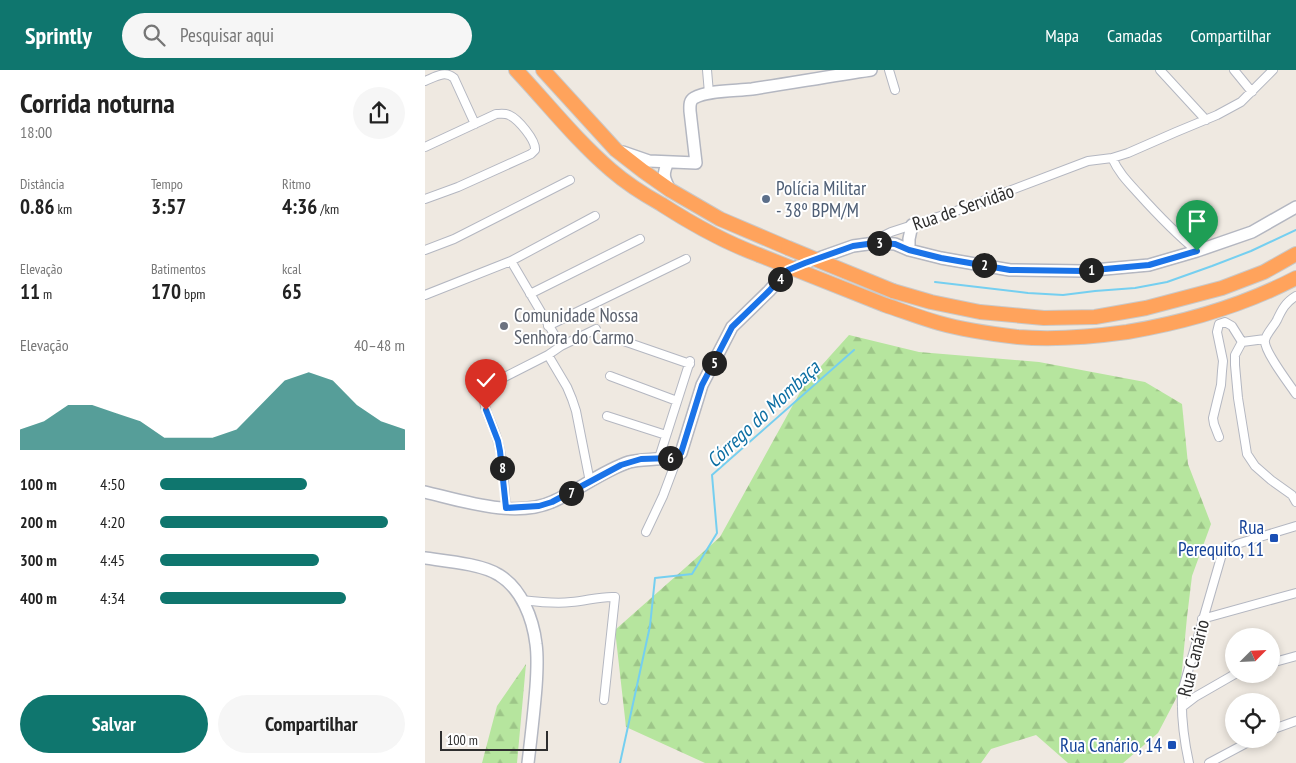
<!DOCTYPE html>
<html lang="pt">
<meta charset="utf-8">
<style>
body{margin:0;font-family:"PT Sans Narrow",sans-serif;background:#f6f6f6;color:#222;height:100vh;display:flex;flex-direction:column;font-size:19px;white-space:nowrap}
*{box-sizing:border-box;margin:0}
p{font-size:16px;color:#767676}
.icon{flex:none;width:28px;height:28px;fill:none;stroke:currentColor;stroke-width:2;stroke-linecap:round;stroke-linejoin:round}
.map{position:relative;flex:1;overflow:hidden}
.details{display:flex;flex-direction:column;background:#fff;width:425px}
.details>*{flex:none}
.needle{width:32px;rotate:66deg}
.tools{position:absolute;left:800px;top:558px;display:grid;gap:10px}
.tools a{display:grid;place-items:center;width:55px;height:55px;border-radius:50%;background:#fff;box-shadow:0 2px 8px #0003;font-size:25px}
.scale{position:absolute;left:15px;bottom:12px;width:108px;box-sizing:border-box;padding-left:5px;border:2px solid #2e2e2e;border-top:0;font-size:14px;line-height:18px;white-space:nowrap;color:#2e2e2e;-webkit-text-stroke:4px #fff;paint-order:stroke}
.pin{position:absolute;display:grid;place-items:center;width:42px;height:42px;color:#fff;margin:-51px -21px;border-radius:50% 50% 50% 0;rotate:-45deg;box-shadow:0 0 5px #0007}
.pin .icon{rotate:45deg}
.km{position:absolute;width:25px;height:25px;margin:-12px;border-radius:50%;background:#222;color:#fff;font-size:14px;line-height:25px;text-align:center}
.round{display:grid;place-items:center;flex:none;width:52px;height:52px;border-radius:26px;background:#f6f6f6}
.head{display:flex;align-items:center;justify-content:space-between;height:85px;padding:0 20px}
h1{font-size:28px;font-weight:700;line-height:38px}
.figures{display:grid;grid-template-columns:repeat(3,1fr);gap:8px;height:85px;padding:5px 20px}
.figures div{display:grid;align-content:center}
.figures b{font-size:21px;font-weight:700}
.figures small{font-size:14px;font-weight:400}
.figures p{font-size:14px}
.chart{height:140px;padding:10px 20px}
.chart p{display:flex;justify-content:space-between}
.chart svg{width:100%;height:90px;margin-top:5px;fill:#0f766e;opacity:.7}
.primary-button{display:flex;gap:10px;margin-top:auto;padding:10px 20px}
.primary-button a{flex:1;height:58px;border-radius:30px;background:#0f766e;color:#fff;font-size:20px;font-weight:700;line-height:58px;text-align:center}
.primary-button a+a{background:#f6f6f6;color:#222}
ul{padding:0 20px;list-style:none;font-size:16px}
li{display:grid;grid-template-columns:80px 60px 1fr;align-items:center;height:38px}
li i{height:12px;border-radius:6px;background:#0f766e}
header{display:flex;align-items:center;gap:30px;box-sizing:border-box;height:70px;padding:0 25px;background:#0f766e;color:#fff}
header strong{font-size:24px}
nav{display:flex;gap:28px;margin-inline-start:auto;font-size:18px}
.search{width:350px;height:45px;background:#f6f6f6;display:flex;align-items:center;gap:12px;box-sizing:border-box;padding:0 18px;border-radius:28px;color:#767676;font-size:19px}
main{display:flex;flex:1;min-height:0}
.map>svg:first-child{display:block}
.forest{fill:url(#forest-firs)}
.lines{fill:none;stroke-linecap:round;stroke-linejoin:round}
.stream{stroke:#75cff0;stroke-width:2}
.street-casing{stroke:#b4b7c1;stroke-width:10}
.secondary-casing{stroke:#b4b7c1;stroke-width:14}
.highway-casing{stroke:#c9c9c9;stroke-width:16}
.street{stroke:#fff;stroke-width:8}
.secondary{stroke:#fff;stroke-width:11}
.highway{stroke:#ffa35c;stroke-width:14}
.highway-bridge-casing{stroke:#c9c9c9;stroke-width:16;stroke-linecap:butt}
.highway-bridge{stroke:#ffa35c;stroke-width:14}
.route-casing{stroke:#fff;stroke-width:10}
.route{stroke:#1a73e8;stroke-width:6}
.service-dot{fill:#5c6f8a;stroke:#fff;stroke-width:2}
.worship-dot{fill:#6b7280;stroke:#fff;stroke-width:2}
.transit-dot{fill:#1a4fb4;stroke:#fff;stroke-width:2}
.labels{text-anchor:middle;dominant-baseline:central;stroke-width:4;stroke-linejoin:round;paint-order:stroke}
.service-label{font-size:19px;fill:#4e5e75;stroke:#fff;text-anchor:start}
.street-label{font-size:19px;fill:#2e2e2e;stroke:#fff}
.worship-label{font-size:19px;fill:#5b616d;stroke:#fff;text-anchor:start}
.transit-label{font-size:19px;fill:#164399;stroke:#fff;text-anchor:end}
.water-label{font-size:20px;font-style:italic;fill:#0d6fa3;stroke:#fff}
</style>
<header>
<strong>Sprintly</strong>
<div class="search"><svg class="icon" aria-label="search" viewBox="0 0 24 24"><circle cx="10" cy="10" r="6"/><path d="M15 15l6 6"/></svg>Pesquisar aqui</div>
<nav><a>Mapa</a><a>Camadas</a><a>Compartilhar</a></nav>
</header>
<main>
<section class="details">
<div class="head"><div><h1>Corrida noturna</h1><p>18:00</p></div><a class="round"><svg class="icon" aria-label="share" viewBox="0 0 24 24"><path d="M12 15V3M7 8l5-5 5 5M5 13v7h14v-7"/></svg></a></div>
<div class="figures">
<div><p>Distância</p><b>0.86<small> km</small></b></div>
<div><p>Tempo</p><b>3:57</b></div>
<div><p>Ritmo</p><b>4:36<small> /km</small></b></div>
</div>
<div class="figures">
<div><p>Elevação</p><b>11<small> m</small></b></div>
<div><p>Batimentos</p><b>170<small> bpm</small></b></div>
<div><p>kcal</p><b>65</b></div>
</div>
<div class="chart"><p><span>Elevação</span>40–48 m</p>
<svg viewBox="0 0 160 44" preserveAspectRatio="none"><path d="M0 44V34L10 30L20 22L30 22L40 26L50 30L60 38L70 38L80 38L90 34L100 22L110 10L120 6L130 10L140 22L150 30L160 34V44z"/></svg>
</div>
<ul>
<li><b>100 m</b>4:50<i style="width:60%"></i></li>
<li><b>200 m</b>4:20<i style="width:93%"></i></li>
<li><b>300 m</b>4:45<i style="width:65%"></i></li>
<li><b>400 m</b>4:34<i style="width:76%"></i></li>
</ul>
<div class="primary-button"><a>Salvar</a><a>Compartilhar</a></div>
</section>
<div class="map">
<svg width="871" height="693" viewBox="0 0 871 693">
<defs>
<pattern id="forest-firs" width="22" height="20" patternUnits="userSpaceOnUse" patternTransform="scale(1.25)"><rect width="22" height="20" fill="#b6e59e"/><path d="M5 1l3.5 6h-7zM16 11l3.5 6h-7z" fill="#9dc588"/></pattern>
</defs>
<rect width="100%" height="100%" fill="#efe9e1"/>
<path class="forest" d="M424 265 494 282 614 292 720 312 757 334 763 394 786 454 767 506 762 547 755 621 733 663 698 693H643L611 665 566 679 556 693H280L201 657 190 560 295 467 379 315Z
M101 594 92 693H57L72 636Z"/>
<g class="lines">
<path class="stream" d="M510 212 603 223 638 225 670 221 710 218 742 212 787 196 826 181 871 160
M195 693 225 556 230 508 267 504 292 463 287 405 429 280"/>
<defs>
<path id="street" d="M282 0 284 23
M464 0 470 20
M735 0 781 50
M809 0 827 22
M0 11C10 7 20 0 29 8L50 54
M0 77 71 44C75 44 80 43 84 45 93 49 111 70 110 80L106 84 33 117 0 129
M687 88C694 103 702 111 713 123 731 143 750 163 772 181
M450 173 458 166 466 162 531 141 663 91 687 88 703 83 751 62 792 45 816 32 848 0
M0 180 29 169 145 110
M105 224 215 169
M0 225 86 191 170 146
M871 226C861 232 857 239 852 250 849 256 841 264 840 270 838 280 865 315 871 324
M123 256 261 189
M187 267 265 294
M840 269 817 272 810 285V295L813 328 822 384 830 396 846 410 867 425 871 432
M136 276 171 259
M123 285 142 317 147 329 151 341 165 412
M185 306 252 331
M182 346 241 365
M794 367 789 354 788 348 796 315 797 301 798 291 792 262 794 254 800 252 807 256 817 272
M234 388 265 291
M81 438C79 417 79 393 73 372 69 355 57 339 58 320L62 316 123 285 136 276 86 191
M221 462 238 426 253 386
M97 530C114 532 130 534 146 532 161 531 175 526 190 527L179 630
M777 549 871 523
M846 593 871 586
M757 637 770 627 810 604
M846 660 871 651
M764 693C759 670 756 646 757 622L797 484 812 474 871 456
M784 693 829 669"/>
<path id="secondary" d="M198 82 224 91 271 93 265 41C265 36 264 31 269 28 283 20 311 21 327 19 366 13 406 6 446 0
M243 92C237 105 239 108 245 120
M484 180V169L487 155
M0 422C38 431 91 449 129 431 154 420 177 401 204 392 217 388 248 391 256 383L277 315 307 257 344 221 363 200 380 193 428 176 450 173 470 174 484 180 516 188 585 200 658 201 724 195 772 181 827 162 871 137
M0 488C21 491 57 494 74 505 97 519 108 549 111 574 113 588 112 603 111 617 109 642 106 668 103 693"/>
<path id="highway" d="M91 0C122 33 151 70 186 100 201 113 218 124 236 134 267 154 299 172 334 185
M118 0 191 80 218 101 245 120 295 149 363 178
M468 221 506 232 555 242 619 248 670 247 721 238 797 218 839 202 871 184
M460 235C478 241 496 248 514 253 539 260 567 264 593 267 629 270 666 267 702 262 762 252 817 236 871 208"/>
</defs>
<use href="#street" class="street-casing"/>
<use href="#secondary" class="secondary-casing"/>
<use href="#highway" class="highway-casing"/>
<use href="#street" class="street"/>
<use href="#secondary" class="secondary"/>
<use href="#highway" class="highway"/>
<defs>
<path id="highway-bridge" d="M363 178 468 221
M334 185 460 235"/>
</defs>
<use href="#highway-bridge" class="highway-bridge-casing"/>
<use href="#highway-bridge" class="highway-bridge"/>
</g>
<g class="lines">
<defs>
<path id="route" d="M61 340 73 371 75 381 81 438 114 436 127 432 196 395 216 389 246 388 253 386 256 383 277 315 307 257 344 221 363 200 380 193 428 176 450 173 470 174 484 180 516 188 585 200 658 201 724 195 772 181"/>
</defs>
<use href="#route" class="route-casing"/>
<use href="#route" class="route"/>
</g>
<circle class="service-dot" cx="341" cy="129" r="5"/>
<circle class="worship-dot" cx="79" cy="256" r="5"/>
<g class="transit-dot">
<rect x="844" y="463" width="10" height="10" rx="2.5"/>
<rect x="742" y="670" width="10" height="10" rx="2.5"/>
</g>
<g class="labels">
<g class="service-label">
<text x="351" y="118">Polícia Militar<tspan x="351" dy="22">- 38º BPM/M</tspan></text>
</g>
<g class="street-label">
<text transform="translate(538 137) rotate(-19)">Rua de Servidão</text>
<text transform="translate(768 588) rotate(-76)">Rua Canário</text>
</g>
<g class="worship-label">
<text x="89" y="245">Comunidade Nossa<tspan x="89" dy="22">Senhora do Carmo</tspan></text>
</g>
<g class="transit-label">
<text x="839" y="457">Rua<tspan x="839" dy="22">Perequito, 11</tspan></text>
<text x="737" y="675">Rua Canário, 14</text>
</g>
<g class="water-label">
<text transform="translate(338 344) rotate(-43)">Córrego do Mombaça</text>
</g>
</g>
</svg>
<div class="tools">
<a><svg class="needle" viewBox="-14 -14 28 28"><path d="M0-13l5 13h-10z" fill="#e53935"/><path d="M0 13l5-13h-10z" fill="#767676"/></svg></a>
<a><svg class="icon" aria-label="locate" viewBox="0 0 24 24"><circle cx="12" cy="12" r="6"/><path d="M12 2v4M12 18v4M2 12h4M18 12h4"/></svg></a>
</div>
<div class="scale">100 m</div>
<div class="pin" style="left:772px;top:181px;background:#1e9e55"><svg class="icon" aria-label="arrive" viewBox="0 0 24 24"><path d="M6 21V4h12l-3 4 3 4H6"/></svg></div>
<div class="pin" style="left:61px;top:340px;background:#d93025"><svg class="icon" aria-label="check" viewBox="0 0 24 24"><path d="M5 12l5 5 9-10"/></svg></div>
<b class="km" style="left:666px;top:200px">1</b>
<b class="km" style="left:559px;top:195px">2</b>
<b class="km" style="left:454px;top:173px">3</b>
<b class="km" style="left:355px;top:209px">4</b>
<b class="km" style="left:289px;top:293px">5</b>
<b class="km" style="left:245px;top:388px">6</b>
<b class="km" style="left:146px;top:423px">7</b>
<b class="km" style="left:77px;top:398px">8</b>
</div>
</main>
